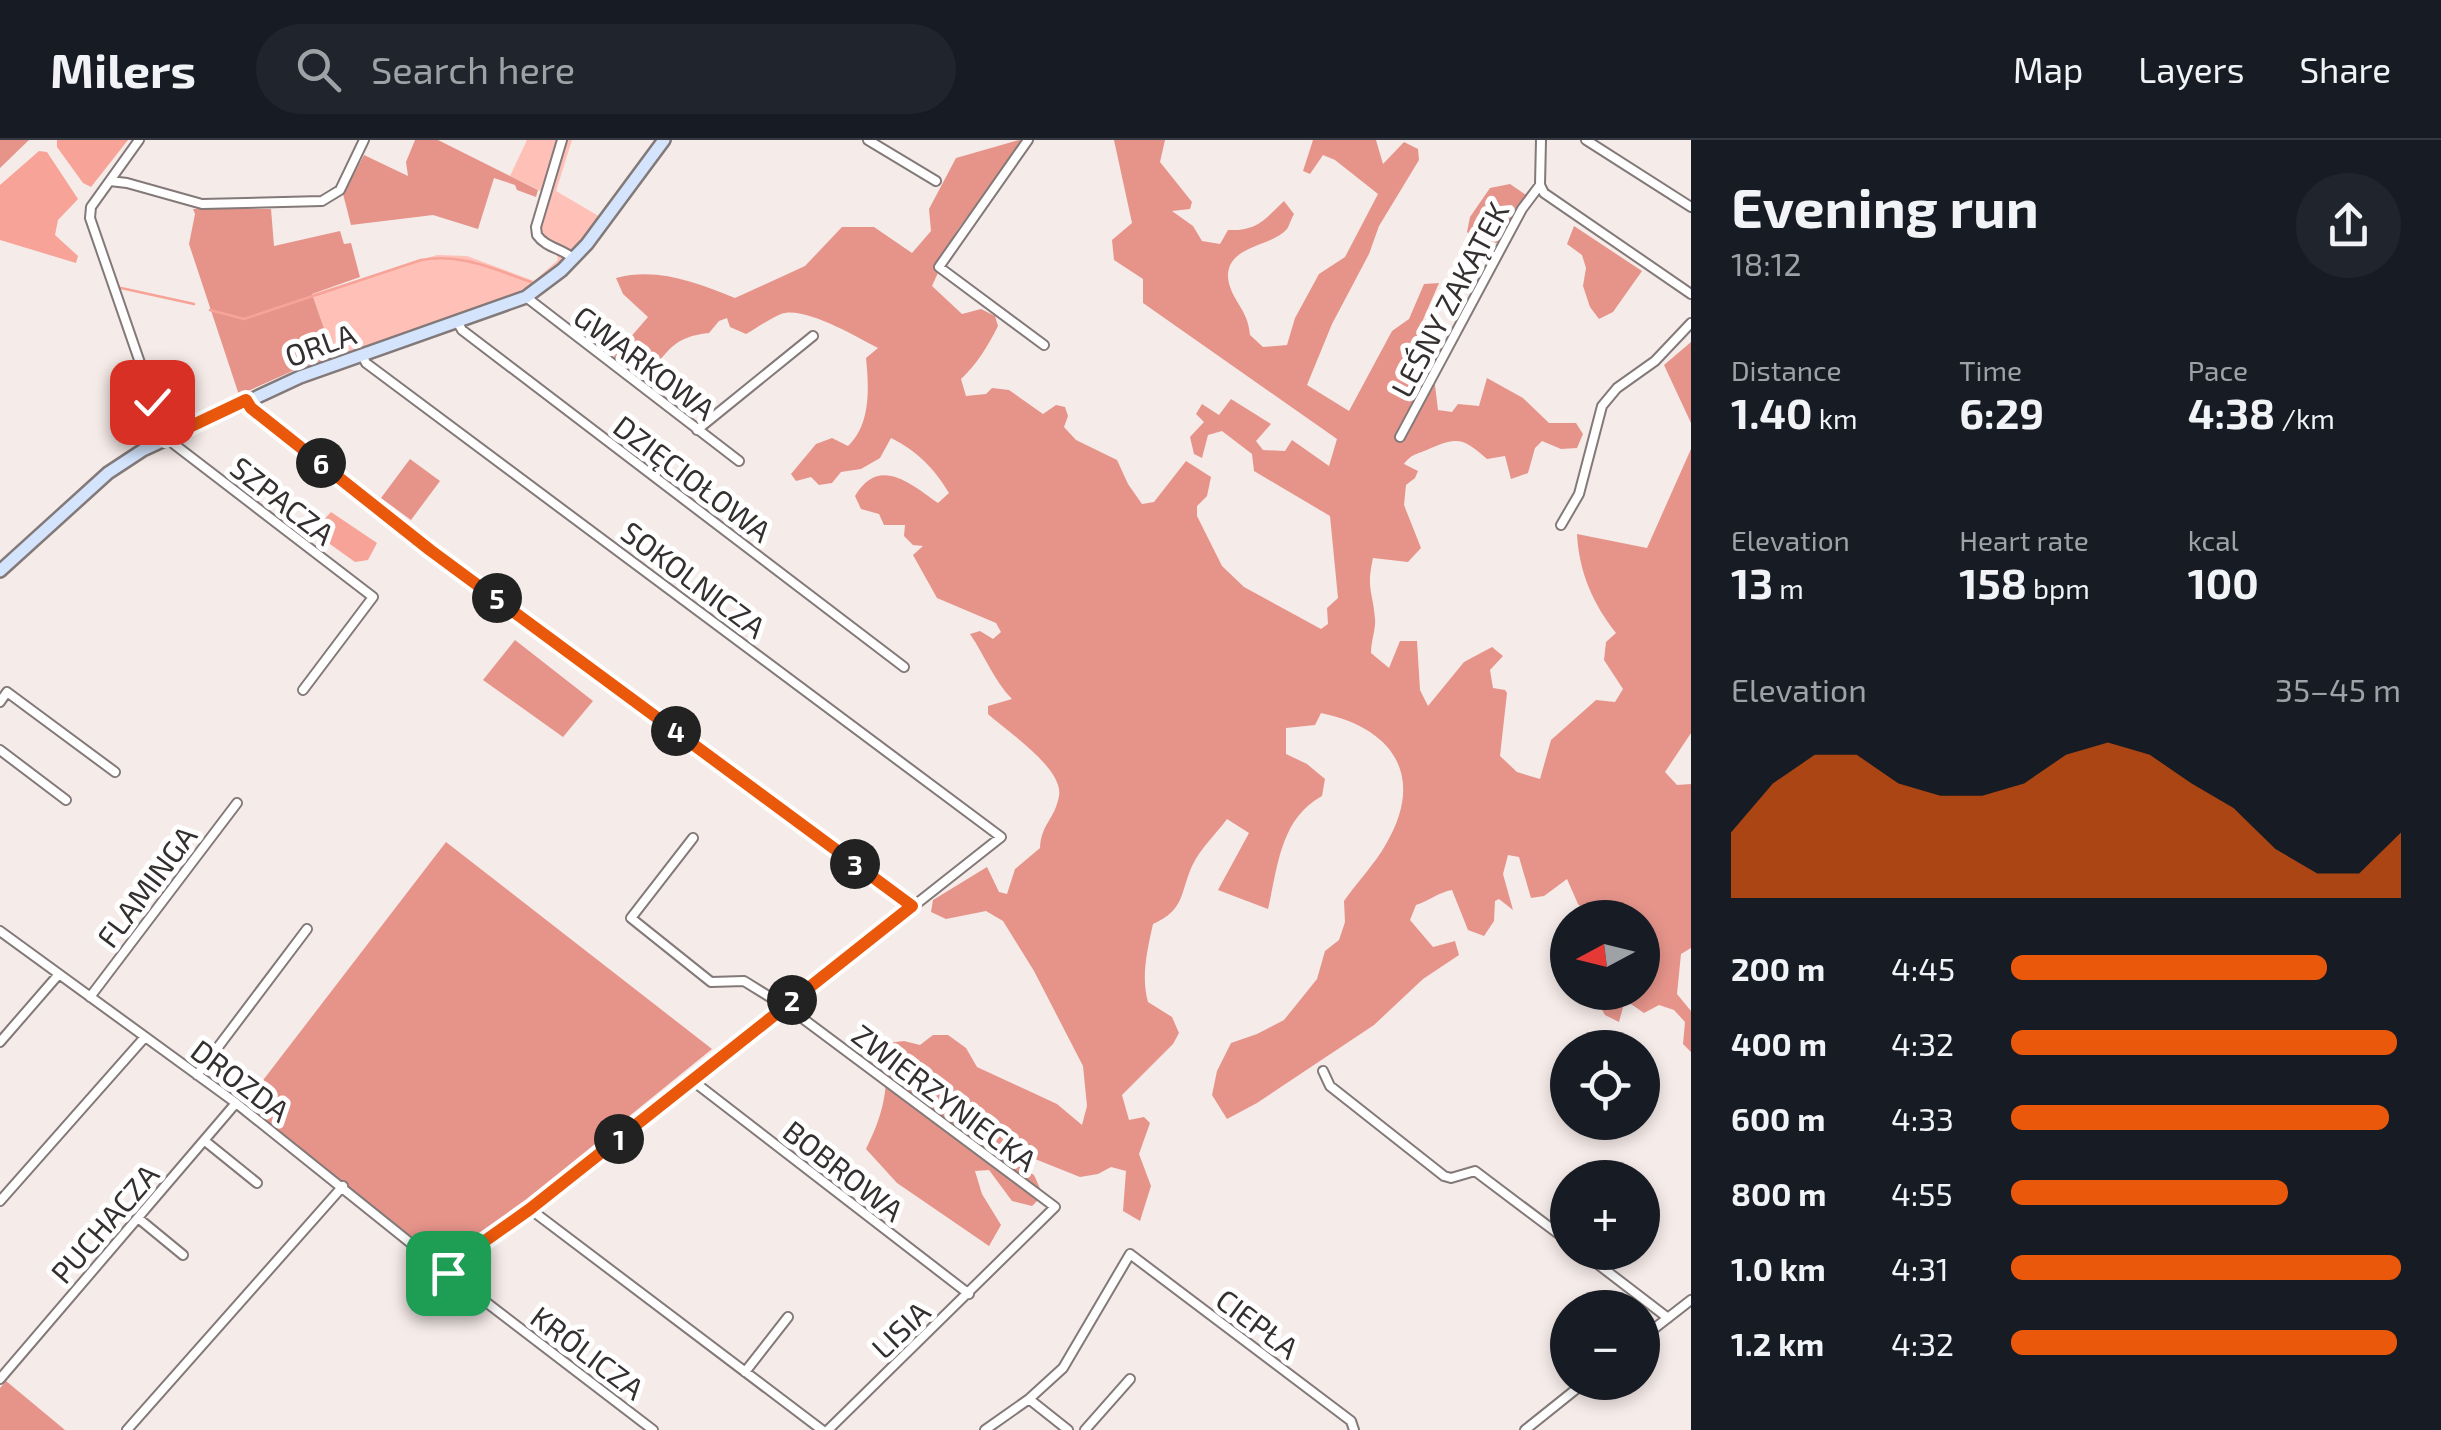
<!DOCTYPE html>
<meta charset="utf-8">
<style>
body{margin:0;font-family:"Exo 2",sans-serif;background:#20242c;color:#f1f3f6;height:100vh;display:flex;flex-direction:column;font-size:38px;white-space:nowrap}
*{box-sizing:border-box;margin:0}
p{font-size:32px;color:#9ea1a6}
.icon{flex:none;width:55px;height:55px;fill:none;stroke:currentColor;stroke-width:2;stroke-linecap:round;stroke-linejoin:round}
.map{position:relative;flex:1;overflow:hidden}
.side{display:flex;flex-direction:column;background:#171b24;width:750px}
.side>*{flex:none}
.needle{width:65px;rotate:263deg}
.tools{position:absolute;left:1550px;top:760px;display:grid;gap:20px}
.tools a{display:grid;place-items:center;width:110px;height:110px;border-radius:50%;background:#171b24;box-shadow:0 5px 15px #0003;font-size:50px}
.pin{position:absolute;display:grid;place-items:center;width:85px;height:85px;color:#fff;margin:-42px;border-radius:20px;box-shadow:0 5px 15px #0006}
.km{position:absolute;width:50px;height:50px;margin:-25px;border-radius:50%;background:#222;color:#fff;font-size:28px;line-height:50px;text-align:center}
.round{display:grid;place-items:center;flex:none;width:105px;height:105px;border-radius:52px;background:#20242c}
.head{display:flex;align-items:center;justify-content:space-between;height:170px;padding:0 40px}
h1{font-size:55px;font-weight:700;line-height:75px}
.stats{display:grid;grid-template-columns:repeat(3,1fr);gap:15px;height:170px;padding:10px 40px}
.stats div{display:grid;align-content:center}
.stats b{font-size:42px;font-weight:700}
.stats small{font-size:28px;font-weight:400}
.stats p{font-size:28px}
.chart{height:280px;padding:20px 40px}
.chart p{display:flex;justify-content:space-between}
.chart svg{width:100%;height:180px;margin-top:10px;fill:#ea580c;opacity:.7}
ul{padding:0 40px;list-style:none;font-size:32px}
li{display:grid;grid-template-columns:160px 120px 1fr;align-items:center;height:75px}
li i{height:25px;border-radius:12px;background:#ea580c}
header{display:flex;align-items:center;gap:60px;box-sizing:border-box;height:140px;padding:0 50px;background:#171b24;border-bottom:2px solid #363941}
header strong{font-size:48px}
nav{display:flex;gap:55px;margin-inline-start:auto;font-size:35px}
.search{width:700px;height:90px;background:#20242c;display:flex;align-items:center;gap:25px;box-sizing:border-box;padding:0 35px;border-radius:55px;color:#9ea1a6;font-size:38px}
main{display:flex;flex:1;min-height:0}
.map>svg:first-child{display:block}
.green{fill:#fec0b7}
.forest{fill:#e6948a}
.water{fill:#f7a398}
.lines{fill:none;stroke-linecap:round;stroke-linejoin:round}
.stream{stroke:#f7a398;stroke-width:2.5}
.street-casing{stroke:#827978;stroke-width:12}
.secondary-casing{stroke:#827978;stroke-width:16}
.street{stroke:#fff;stroke-width:8}
.secondary{stroke:#d3e4fc;stroke-width:11}
.route-casing{stroke:#fff;stroke-width:20}
.route{stroke:#ea580c;stroke-width:12}
.labels{text-anchor:middle;dominant-baseline:central;stroke-width:10;stroke-linejoin:round;paint-order:stroke}
.street-label{font-size:30px;fill:#34302f;stroke:#fff}
</style>
<header>
<strong>Milers</strong>
<div class="search"><svg class="icon" aria-label="search" viewBox="0 0 24 24"><circle cx="10" cy="10" r="6"/><path d="M15 15l6 6"/></svg>Search here</div>
<nav><a>Map</a><a>Layers</a><a>Share</a></nav>
</header>
<main>
<div class="map">
<svg width="1691" height="1290" viewBox="0 0 1691 1290">
<rect width="100%" height="100%" fill="#f5ebe9"/>
<path class="green" d="M527 0H556L558 3 543 52 510 36Z
M566 0H572L556 51 602 78 573 112 546 101 539 92Z
M557 113 566 116C530 164 394 197 334 217L312 154 437 115 467 116 534 141 558 120Z"/>
<path class="forest" d="M0 0H29L0 28Z
M415 0H438L538 50 536 57 517 50 515 45 494 38 478 89 433 75 351 85 343 54 364 15 408 36 406 22Z
M1019 0 1024 2 958 89 932 146 962 174 981 169 995 176 998 186C988 206 977 224 961 239L966 256 986 254 992 248 1009 250 1043 274 1056 265 1065 267 1068 276 1064 287 1076 300 1117 320 1128 344 1142 364 1154 362 1186 321 1211 337 1207 356 1197 366V376L1222 426 1244 447 1321 489 1328 484 1327 468 1338 458 1330 376 1254 331 1252 314 1222 291 1208 295 1202 318 1194 314 1190 297 1204 282 1196 274 1202 264 1219 275 1231 259 1271 284 1256 301 1263 310 1285 311 1292 300 1329 326 1337 299 1143 163V139L1114 120 1112 100 1132 83 1114 0H1165L1160 22 1192 62 1190 69 1172 71 1193 86 1202 101 1220 104 1228 90C1257 91 1264 80 1284 61L1294 74C1291 79 1290 84 1287 89 1272 107 1227 105 1228 137 1230 160 1248 168 1250 195L1263 207 1287 205 1295 178 1319 134 1345 117 1378 54 1335 20 1323 15 1310 34 1303 31 1313 0H1376L1383 24 1404 2 1418 9 1419 20 1379 86 1369 114 1332 184 1307 245 1349 271 1392 191 1409 179 1424 144 1439 143 1422 182 1408 227 1434 237 1438 270 1452 272 1458 264 1479 266 1487 238 1523 258 1549 283H1576L1583 294 1577 308 1561 309 1542 301 1535 308 1528 333 1511 339 1505 316 1487 319C1464 299 1459 296 1431 308 1419 314 1412 313 1404 324L1418 331 1415 338 1406 345 1404 365 1421 408 1408 422 1373 418C1366 450 1373 451 1375 479 1376 489 1371 501 1371 513L1389 528 1400 501H1417L1420 550 1428 566 1464 522 1492 507 1503 516 1490 530 1493 548 1505 550 1507 553 1500 616 1517 632 1540 639 1551 600 1596 560 1615 562 1623 549 1604 520 1606 502 1616 493C1593 464 1579 432 1577 394L1647 408 1691 309V593L1665 632 1677 645 1691 644V808L1681 814 1677 854 1691 871V912L1683 904 1685 882 1674 870 1659 865 1644 873 1625 860 1619 882 1605 875 1592 853 1642 852V778C1612 777 1621 756 1589 777L1578 764 1567 739 1544 756 1531 758 1519 717 1508 715 1503 734 1513 770 1499 759 1495 761 1494 781 1484 796 1468 790 1452 750C1439 752 1429 761 1416 765L1410 780 1433 807 1455 801 1459 815 1423 839 1374 885 1257 963 1227 979 1212 955 1217 931 1231 903 1257 894 1284 880 1317 839 1325 811 1339 800 1345 782 1344 761C1357 742 1375 724 1386 704 1426 636 1393 588 1321 573L1315 585 1286 588V614L1307 624 1325 639 1322 656C1280 679 1278 727 1268 769L1218 750 1249 693 1227 679C1216 694 1200 709 1192 726 1180 753 1185 770 1153 784 1147 811 1141 837 1148 862L1172 877 1179 893 1173 904 1122 955 1129 980 1144 977 1150 983 1139 1014 1151 1046 1140 1081 1123 1071 1126 1031 1111 1027 1098 1034 1080 1037 1030 1017 1017 1001H1005V1018L1034 1035 1043 1055 1032 1066 1012 1061 989 1030 975 1031 982 1054 1001 1085 989 1106 897 1043 866 1009C875 990 882 974 885 952 887 934 879 919 888 903L904 901 920 905 933 895H948L966 908 977 927 1057 964 1082 985 1087 966 1083 926 1034 831 1003 781 986 771 946 779 931 772 933 760 987 727 999 752 1007 754 1015 729 1040 708C1041 684 1055 679 1059 656 1064 629 1008 592 988 574V566L1012 559C994 541 985 516 970 494L980 491 993 499 1001 492 996 483 937 458 913 415 923 406 913 405 904 396 905 385H884L879 374 861 369 855 356C879 315 911 344 938 363L949 353C934 328 917 311 891 298L880 318 861 329 841 332 832 343 819 345 811 337 796 341 791 334 816 304 832 298 848 306C871 284 869 248 866 218L878 208C857 197 803 165 781 174 769 179 757 188 746 194L730 187 727 178 719 181 709 193C672 197 669 211 646 237L632 239 610 221 648 177 623 154 616 138C659 127 696 143 735 158L805 126 842 87H874L912 113 931 91 929 69 956 18Z
M1510 44 1526 55 1497 103 1474 98 1467 92 1470 77 1490 48Z
M193 69H271L274 106 340 91 344 104 351 103 360 137 312 154 334 217 297 229 239 255 189 104 195 74Z
M1574 86 1642 131 1613 172 1599 179 1590 167 1583 146 1586 128 1582 115 1567 104Z
M1691 202V283L1664 225Z
M410 319 440 341 411 380 381 358Z
M515 500 593 561 563 597 483 540Z
M446 702 712 909 447 1124 244 965Z
M6 1241 65 1290H0V1248Z"/>
<path class="water" d="M57 0H128L91 47 83 43 57 7Z
M39 11 47 12 78 59 58 80 55 95 78 116 76 123 0 100V45Z
M331 372 377 403 368 420 355 422 316 394 317 387Z"/>
<g class="lines">
<path class="stream" d="M121 148 194 164
M210 170 244 179 421 120C461 113 493 129 531 142"/>
<defs>
<path id="street" d="M139 0 91 67 90 78 166 298 373 457 303 550
M562 0 536 87 537 95C546 108 562 108 574 119
M868 0 936 41
M1028 0 939 127 1044 205
M1541 0 1540 45 1544 53 1691 154
M1586 0 1691 67
M110 41 127 43 202 64 322 61 340 50 364 0
M526 157 739 321
M458 183 462 190 904 527
M362 215 366 223 1001 697 530 1069 444 1130
M247 261 251 268 430 410 911 766
M697 290 813 196
M1400 297 1522 69 1540 45
M1561 385 1579 354 1602 266 1617 248 1655 221 1691 183
M0 562 7 552 115 632
M0 610 66 660
M693 698 631 778 711 842 744 841 794 872 1055 1067 828 1290
M0 791 236 963 448 1133 653 1290
M90 857 237 663
M0 902 59 834
M1323 931 1330 946 1444 1036 1451 1038 1475 1031 1568 1101
M197 935 307 789
M693 941 969 1154
M205 1001 257 1043
M0 1061 145 897
M530 1069 822 1290
M138 1078 183 1115
M1582 1112 1668 1178
M1642 1198 1691 1160
M745 1232 788 1177
M0 1239 236 963
M1029 1259 1068 1290
M127 1290 343 1046
M985 1290 1029 1259 1063 1228 1130 1114 1351 1281 1354 1290
M1085 1290 1130 1239
M1525 1290 1585 1242"/>
<path id="secondary" d="M0 431 108 333 143 310 300 237 526 157 562 130 587 104 664 0"/>
</defs>
<use href="#street" class="street-casing"/>
<use href="#secondary" class="secondary-casing"/>
<use href="#street" class="street"/>
<use href="#secondary" class="secondary"/>
</g>
<g class="lines">
<defs>
<path id="route" d="M152 262 166 298 246 260 251 268 430 410 912 766 530 1069 444 1130 448 1133"/>
</defs>
<use href="#route" class="route-casing"/>
<use href="#route" class="route"/>
</g>
<g class="labels">
<g class="street-label">
<text transform="translate(1449 159) rotate(-62)">LEŚNY ZAKĄTEK</text>
<text transform="translate(320 204) rotate(-20)">ORLA</text>
<text transform="translate(645 222) rotate(37)">GWARKOWA</text>
<text transform="translate(693 338) rotate(37)">DZIĘCIOŁOWA</text>
<text transform="translate(283 360) rotate(38)">SZPACZA</text>
<text transform="translate(694 439) rotate(37)">SOKOLNICZA</text>
<text transform="translate(146 746) rotate(-53)">FLAMINGA</text>
<text transform="translate(241 940) rotate(37)">DROZDA</text>
<text transform="translate(945 957) rotate(37)">ZWIERZYNIECKA</text>
<text transform="translate(844 1030) rotate(38)">BOBROWA</text>
<text transform="translate(104 1083) rotate(-49)">PUCHACZA</text>
<text transform="translate(1258 1183) rotate(37)">CIEPŁA</text>
<text transform="translate(900 1189) rotate(-44)">LISIA</text>
<text transform="translate(588 1212) rotate(37)">KRÓLICZA</text>
</g>
</g>
</svg>
<div class="tools">
<a><svg class="needle" viewBox="-14 -14 28 28"><path d="M0-13l5 13h-10z" fill="#e53935"/><path d="M0 13l5-13h-10z" fill="#9ea1a6"/></svg></a>
<a><svg class="icon" aria-label="locate" viewBox="0 0 24 24"><circle cx="12" cy="12" r="6"/><path d="M12 2v4M12 18v4M2 12h4M18 12h4"/></svg></a>
<a>+</a>
<a>−</a>
</div>
<div class="pin" style="left:448px;top:1133px;background:#1e9e55"><svg class="icon" aria-label="arrive" viewBox="0 0 24 24"><path d="M6 21V4h12l-3 4 3 4H6"/></svg></div>
<div class="pin" style="left:152px;top:262px;background:#d93025"><svg class="icon" aria-label="check" viewBox="0 0 24 24"><path d="M5 12l5 5 9-10"/></svg></div>
<b class="km" style="left:619px;top:999px">1</b>
<b class="km" style="left:792px;top:860px">2</b>
<b class="km" style="left:855px;top:724px">3</b>
<b class="km" style="left:676px;top:591px">4</b>
<b class="km" style="left:497px;top:458px">5</b>
<b class="km" style="left:321px;top:323px">6</b>
</div>
<section class="side">
<div class="head"><div><h1>Evening run</h1><p>18:12</p></div><a class="round"><svg class="icon" aria-label="share" viewBox="0 0 24 24"><path d="M12 15V3M7 8l5-5 5 5M5 13v7h14v-7"/></svg></a></div>
<div class="stats">
<div><p>Distance</p><b>1.40<small> km</small></b></div>
<div><p>Time</p><b>6:29</b></div>
<div><p>Pace</p><b>4:38<small> /km</small></b></div>
</div>
<div class="stats">
<div><p>Elevation</p><b>13<small> m</small></b></div>
<div><p>Heart rate</p><b>158<small> bpm</small></b></div>
<div><p>kcal</p><b>100</b></div>
</div>
<div class="chart"><p><span>Elevation</span>35–45 m</p>
<svg viewBox="0 0 160 44" preserveAspectRatio="none"><path d="M0 44V28L10 16L20 9L30 9L40 16L50 19L60 19L70 16L80 9L90 6L100 9L110 16L120 22L130 32L140 38L150 38L160 28V44z"/></svg>
</div>
<ul>
<li><b>200 m</b>4:45<i style="width:81%"></i></li>
<li><b>400 m</b>4:32<i style="width:99%"></i></li>
<li><b>600 m</b>4:33<i style="width:97%"></i></li>
<li><b>800 m</b>4:55<i style="width:71%"></i></li>
<li><b>1.0 km</b>4:31<i style="width:100%"></i></li>
<li><b>1.2 km</b>4:32<i style="width:99%"></i></li>
</ul>
</section>
</main>
